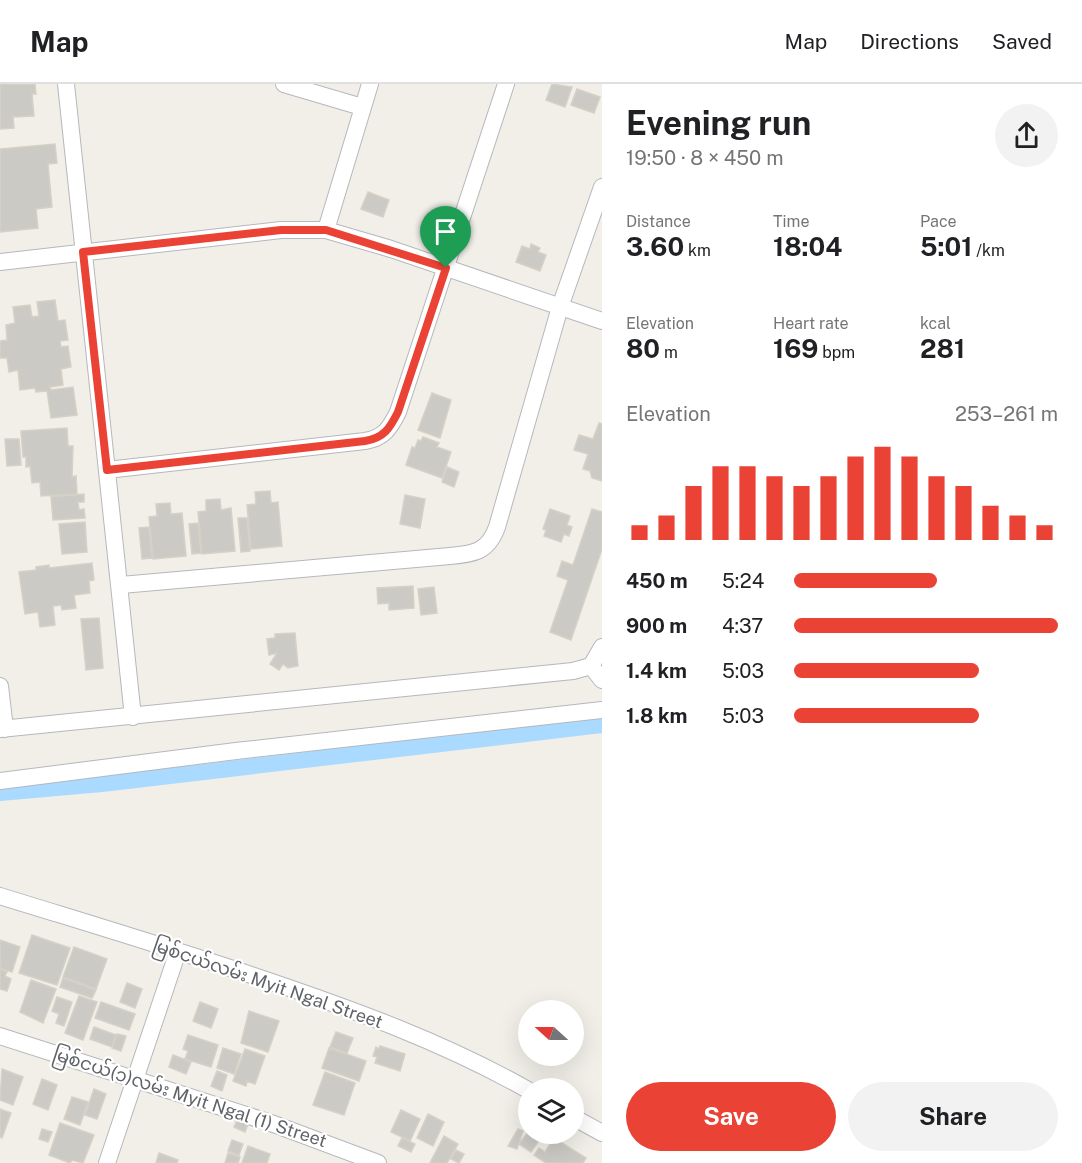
<!DOCTYPE html>
<meta charset="utf-8">
<style>
body{margin:0;font-family:"Public Sans","Noto Sans Myanmar",sans-serif;background:#f2f2f2;color:#202124;height:100vh;display:flex;flex-direction:column;font-size:22px;white-space:nowrap}
*{box-sizing:border-box;margin:0}
p{font-size:20px;color:#757577}
.icon{flex:none;width:33px;height:33px;fill:none;stroke:currentColor;stroke-width:2;stroke-linecap:round;stroke-linejoin:round}
.map{position:relative;flex:1;overflow:hidden}
.sheet{display:flex;flex-direction:column;background:#fff;width:480px}
.sheet>*{flex:none}
.needle{width:39px;rotate:291deg}
.tools{position:absolute;left:518px;top:916px;display:grid;gap:12px}
.tools a{display:grid;place-items:center;width:66px;height:66px;border-radius:50%;background:#fff;box-shadow:0 6px 24px #0002;font-size:30px}
.pin{position:absolute;display:grid;place-items:center;width:51px;height:51px;color:#fff;margin:-62px -26px;border-radius:50% 50% 50% 0;rotate:-45deg;box-shadow:0 0 6px #0007}
.pin .icon{rotate:45deg}
.round{display:grid;place-items:center;flex:none;width:63px;height:63px;border-radius:32px;background:#f2f2f2}
.overview{display:flex;align-items:center;justify-content:space-between;height:102px;padding:0 24px}
h1{font-size:33px;font-weight:700;line-height:45px}
.metrics{display:grid;grid-template-columns:repeat(3,1fr);gap:9px;height:102px;padding:6px 24px}
.metrics div{display:grid;align-content:center}
.metrics b{font-size:26px;font-weight:700}
.metrics small{font-size:16px;font-weight:400}
.metrics p{font-size:16px}
.chart{height:168px;padding:12px 24px}
.chart p{display:flex;justify-content:space-between}
.chart svg{width:100%;height:108px;margin-top:6px;stroke:#ea4335;stroke-width:6}
.button{display:flex;gap:12px;margin-top:auto;padding:12px 24px}
.button a{flex:1;height:69px;border-radius:36px;background:#ea4335;color:#fff;font-size:24px;font-weight:700;line-height:69px;text-align:center}
.button a+a{background:#f2f2f2;color:#202124}
ul{padding:0 24px;list-style:none;font-size:20px}
li{display:grid;grid-template-columns:96px 72px 1fr;align-items:center;height:45px}
li i{height:15px;border-radius:8px;background:#ea4335}
header{display:flex;align-items:center;gap:36px;box-sizing:border-box;height:84px;padding:0 30px;background:#fff;border-bottom:2px solid #e0e0e0}
header strong{font-size:28px}
nav{display:flex;gap:33px;margin-inline-start:auto;font-size:21px}
main{display:flex;flex:1;min-height:0}
.map>svg:first-child{display:block}
.lines{fill:none;stroke-linecap:round;stroke-linejoin:round}
.canal{stroke:#aadaff;stroke-width:16}
.building{fill:#cccac5;stroke:#d6d1c6;stroke-width:1.5}
.minor-casing{stroke:#b5b8bc;stroke-width:18}
.minor{stroke:#fff;stroke-width:16}
.route-casing{stroke:#fff;stroke-width:12}
.route{stroke:#ea4335;stroke-width:8}
.labels{text-anchor:middle;dominant-baseline:central;stroke-width:4.5;stroke-linejoin:round;paint-order:stroke}
.street-label{font-size:18px;fill:#5f6368;stroke:#fff}
</style>
<header>
<strong>Map</strong>
<nav><a>Map</a><a>Directions</a><a>Saved</a></nav>
</header>
<main>
<div class="map">
<svg width="602" height="1079" viewBox="0 0 602 1079">
<rect width="100%" height="100%" fill="#f1efe8"/>
<g class="lines">
<path class="canal" d="M0 709 102 700 602 641"/>
</g>
<path class="building" d="M0 0H35L36 10H32L34 32 13 33 14 44 0 45Z
M552 0 572 3 565 23 546 16Z
M577 5 600 13 594 29 571 21Z
M55 60 57 79 48 80 52 123 36 125 38 144 0 148V65Z
M368 108 389 116 383 133 361 125Z
M531 160 540 164 538 168 546 171 540 187 516 178 522 162 530 165Z
M55 216 58 237 65 236 68 256 60 257 61 263 68 262 71 283 61 285 63 301 50 303 51 306 73 303 77 331 51 334 47 307 36 308 35 304 20 306 18 286 9 288 7 274H0V257L7 256 6 241 15 239 13 223 30 221 32 233 39 232 37 218Z
M432 309 451 316 440 354 418 346Z
M599 339 602 340V397L592 394 590 387 583 385 588 370 574 366 579 351 593 355Z
M67 344 68 362H73L72 393 76 392 77 410 41 412 40 398 32 399 30 382 26 383V373H23L21 347Z
M423 353 439 359 437 363 451 368 442 394 406 381 412 363 415 364 418 356 421 357Z
M5 355H19L21 381 7 382Z
M447 383 459 388 454 403 442 398Z
M270 407 271 419 278 418 282 462 251 465 247 421 256 420 255 408Z
M84 410V418H78L79 426 84 425 85 434 53 436 51 413Z
M405 411 425 415 420 444 400 440Z
M220 415 221 426 231 424 235 467 202 470 198 428 206 427V416Z
M170 419 171 430 182 429 186 472 153 475 149 433 157 432 156 420Z
M550 425 570 432 567 441 572 443 569 452 564 450 561 458 544 452 546 446 543 445Z
M592 425 602 428V465L571 556 550 548 568 496 557 492 562 477 573 481Z
M238 434H247L250 467 241 468Z
M85 438 87 468 62 470 59 440Z
M198 439 201 469 192 470 189 440Z
M149 443 152 474 142 475 139 444Z
M92 479 94 496 89 497 90 509 74 511 76 524 62 526 61 521 53 522 55 541 40 543 38 528 25 530 19 488 36 486V483L49 481V484Z
M413 502 414 524 389 526V519L378 520 377 504Z
M434 503 437 529 421 531 418 505Z
M99 534 103 584 86 586 81 535Z
M295 549 298 582 288 584 283 580 279 586 270 580 277 569 269 571 267 555 275 554V550Z
M32 851 70 864 57 901 19 889Z
M0 856 20 863 12 888 0 884Z
M74 863 107 875 96 905 63 893Z
M0 885 7 888 5 892 11 895 7 907 0 905Z
M63 894 96 906 92 914 60 903Z
M31 896 56 905 43 939 20 928Z
M127 899 142 905 135 924 120 918Z
M79 912 97 918 83 956 65 949Z
M57 913 72 918 64 942 56 939 59 930 52 927Z
M101 918 135 930 129 946 95 934Z
M200 918 218 925 211 944 193 937Z
M249 927 279 937 268 968 241 959Z
M94 943 116 951 112 963 90 955Z
M336 948 353 954 347 969 330 963Z
M117 950 126 952 121 967 112 964Z
M188 951 218 961 211 983 185 975 188 967 183 965Z
M380 962 405 970 400 987 375 979 377 973 373 972 376 963 379 965Z
M223 964 241 970 234 990 217 984Z
M329 964 366 977 359 997 322 984Z
M245 965 265 972 255 1000 247 997 246 1002 233 997Z
M173 971 191 978 186 990 169 983Z
M2 985 23 993 13 1021 0 1016Z
M217 987 227 991 222 1007 211 1002Z
M325 988 355 999 344 1031 313 1021Z
M42 995 57 1001 48 1026 33 1020Z
M94 1005 106 1010 97 1035 85 1031Z
M72 1013 88 1018 80 1041 64 1035Z
M0 1025 11 1029 2 1054 0 1053Z
M401 1026 420 1035 410 1057 391 1048Z
M428 1030 444 1038 433 1062 417 1054Z
M237 1036 248 1040 245 1048 234 1043Z
M60 1039 94 1051 83 1079 72 1076 70 1079 49 1071Z
M42 1045 52 1048 48 1058 39 1055Z
M518 1045 523 1047 517 1065 508 1062Z
M528 1048 540 1055 531 1068 519 1060Z
M444 1052 458 1060 447 1079H430Z
M402 1054 415 1060 411 1068 398 1062Z
M554 1054 586 1074 583 1079H546L534 1071 539 1064 545 1068Z
M232 1056 243 1060 239 1071 228 1067Z
M248 1062 270 1070 267 1079H242Z
M456 1066 464 1070 459 1079 451 1075Z
M159 1069 178 1076 177 1079H156Z
M228 1069 240 1073 238 1079H225Z"/>
<g class="lines">
<defs>
<path id="minor" d="M66 0 133 633
M284 0 362 23
M326 146 370 0
M0 178 281 146H326L391 165 602 237
M107 386 365 357C384 354 390 344 398 328L506 0
M121 501 450 472C474 470 488 468 497 443L560 223 602 103
M591 582 602 596
M0 602 5 645
M0 645 573 587 591 582 602 563
M0 697 236 667 602 626
M0 812C87 839 174 865 260 894 352 925 443 958 528 1006
M0 952 271 1039 378 1079
M573 1033 602 1049
M107 1079 178 867"/>
</defs>
<use href="#minor" class="minor-casing"/>
<use href="#minor" class="minor"/>
</g>
<g class="lines">
<defs>
<path id="route" d="M281 146H326L446 184 398 328C390 344 384 354 365 357L107 386 83 168Z"/>
</defs>
<use href="#route" class="route-casing"/>
<use href="#route" class="route"/>
</g>
<g class="labels">
<g class="street-label">
<text transform="translate(268 899) rotate(19)">မြစ်ငယ်လမ်း Myit Ngal Street</text>
<text transform="translate(190 1013) rotate(18)">မြစ်ငယ်(၁)လမ်း Myit Ngal (1) Street</text>
</g>
</g>
</svg>
<div class="tools">
<a><svg class="needle" viewBox="-14 -14 28 28"><path d="M0-13l5 13h-10z" fill="#e53935"/><path d="M0 13l5-13h-10z" fill="#757577"/></svg></a>
<a><svg class="icon" aria-label="layers" viewBox="0 0 24 24"><path d="M12 4l9 5-9 5-9-5zM3 14l9 5 9-5"/></svg></a>
</div>
<div class="pin" style="left:446px;top:184px;background:#1e9e55"><svg class="icon" aria-label="arrive" viewBox="0 0 24 24"><path d="M6 21V4h12l-3 4 3 4H6"/></svg></div>
</div>
<section class="sheet">
<div class="overview"><div><h1>Evening run</h1><p>19:50 · 8 × 450 m</p></div><a class="round"><svg class="icon" aria-label="share" viewBox="0 0 24 24"><path d="M12 15V3M7 8l5-5 5 5M5 13v7h14v-7"/></svg></a></div>
<div class="metrics">
<div><p>Distance</p><b>3.60<small> km</small></b></div>
<div><p>Time</p><b>18:04</b></div>
<div><p>Pace</p><b>5:01<small> /km</small></b></div>
</div>
<div class="metrics">
<div><p>Elevation</p><b>80<small> m</small></b></div>
<div><p>Heart rate</p><b>169<small> bpm</small></b></div>
<div><p>kcal</p><b>281</b></div>
</div>
<div class="chart"><p><span>Elevation</span>253–261 m</p>
<svg viewBox="0 0 160 44" preserveAspectRatio="none"><path d="M5 44V38M15 44V34M25 44V22M35 44V14M45 44V14M55 44V18M65 44V22M75 44V18M85 44V10M95 44V6M105 44V10M115 44V18M125 44V22M135 44V30M145 44V34M155 44V38"/></svg>
</div>
<ul>
<li><b>450 m</b>5:24<i style="width:54%"></i></li>
<li><b>900 m</b>4:37<i style="width:100%"></i></li>
<li><b>1.4 km</b>5:03<i style="width:70%"></i></li>
<li><b>1.8 km</b>5:03<i style="width:70%"></i></li>
</ul>
<div class="button"><a>Save</a><a>Share</a></div>
</section>
</main>
